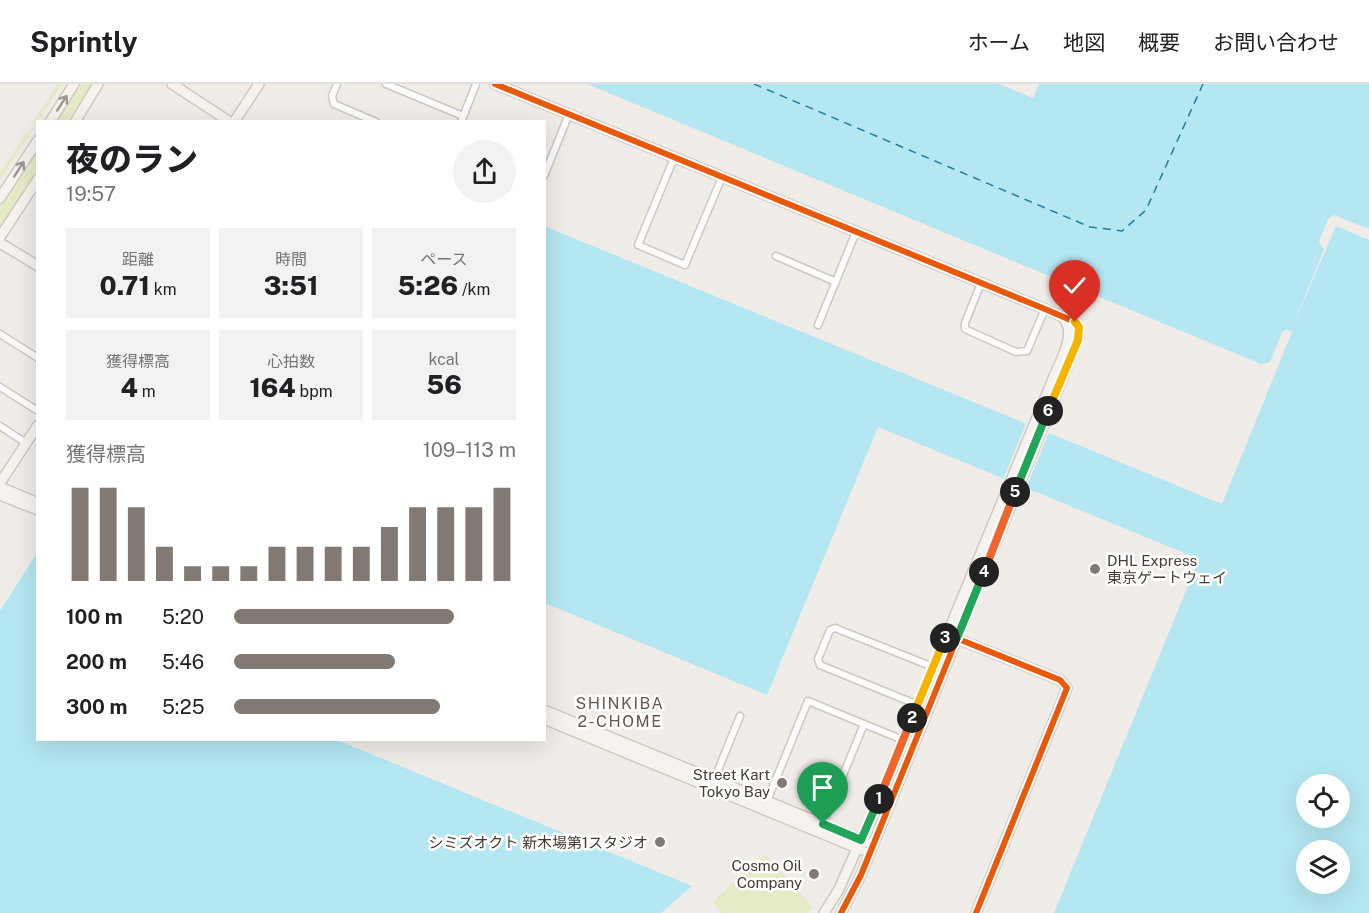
<!DOCTYPE html>
<html lang="ja">
<meta charset="utf-8">
<style>
body{margin:0;font-family:"Public Sans","Noto Sans JP",sans-serif;background:#f2f2f2;color:#202124;height:100vh;display:flex;flex-direction:column;font-size:22px;white-space:nowrap}
*{box-sizing:border-box;margin:0}
p{font-size:20px;color:#757577}
.icon{flex:none;width:33px;height:33px;fill:none;stroke:currentColor;stroke-width:2;stroke-linecap:round;stroke-linejoin:round}
.map{position:relative;flex:1;overflow:hidden}
.sheet{position:absolute;left:36px;top:36px;width:510px;height:621px;display:flex;flex-direction:column;background:#fff;border-radius:0px;box-shadow:0 6px 24px #0002}
.sheet>*{flex:none}
.tools{position:absolute;left:1296px;top:690px;display:grid;gap:12px}
.tools a{display:grid;place-items:center;width:54px;height:54px;border-radius:50%;background:#fff;box-shadow:0 6px 24px #0002;font-size:30px}
.pin{position:absolute;display:grid;place-items:center;width:51px;height:51px;color:#fff;margin:-62px -26px;border-radius:50% 50% 50% 0;rotate:-45deg;box-shadow:0 0 6px #0007}
.pin .icon{rotate:45deg}
.km{position:absolute;width:30px;height:30px;margin:-15px;border-radius:50%;background:#222;color:#fff;font-size:16px;line-height:30px;text-align:center}
.round{display:grid;place-items:center;flex:none;width:63px;height:63px;border-radius:32px;background:#f2f2f2}
.headline{display:flex;align-items:center;justify-content:space-between;height:102px;padding:0 30px}
h1{font-size:33px;font-weight:800;line-height:45px}
.figures{display:grid;grid-template-columns:repeat(3,1fr);gap:9px;height:102px;padding:6px 30px}
.figures div{display:grid;align-content:center;border-radius:0px;background:#f2f2f2;text-align:center}
.figures b{font-size:26px;font-weight:800}
.figures small{font-size:16px;font-weight:400}
.figures p{font-size:16px}
.chart{height:168px;padding:12px 30px}
.chart p{display:flex;justify-content:space-between}
.chart svg{width:100%;height:108px;margin-top:6px;stroke:#827973;stroke-width:6}
ul{padding:0 30px;list-style:none;font-size:20px}
li{display:grid;grid-template-columns:96px 72px 1fr;align-items:center;height:45px}
li i{height:15px;border-radius:8px;background:#827973}
header{display:flex;align-items:center;gap:36px;box-sizing:border-box;height:84px;padding:0 30px;background:#fff;border-bottom:2px solid #e0e0e0}
header strong{font-size:28px}
nav{display:flex;gap:33px;margin-inline-start:auto;font-size:21px}
.map>svg:first-child{display:block}
.green{fill:#e5ebc6}
.water{fill:#b4e7f2;fill-rule:evenodd}
.pier{fill:#f0ece8}
.lines{fill:none;stroke-linecap:round;stroke-linejoin:round}
.ferry{stroke:#218098;stroke-width:1.5;stroke-dasharray:8 6;stroke-linecap:butt}
.street-casing{stroke:#cdc8c4;stroke-width:9}
.secondary-casing{stroke:#d1c9c0;stroke-width:12}
.street{stroke:#fdfcfc;stroke-width:6}
.secondary{stroke:#f6f2ee;stroke-width:9}
.cycleway-casing{stroke:#fff;stroke-width:10}
.cycleway{stroke:#e8590c;stroke-width:6}
.oneway{stroke:#9e9691}
.split-1-casing{stroke:#fff;stroke-width:12}
.split-2-casing{stroke:#fff;stroke-width:12}
.split-3-casing{stroke:#fff;stroke-width:12}
.split-4-casing{stroke:#fff;stroke-width:12}
.split-5-casing{stroke:#fff;stroke-width:12}
.split-6-casing{stroke:#fff;stroke-width:12}
.split-7-casing{stroke:#fff;stroke-width:12}
.split-1{stroke:#22a559;stroke-width:8}
.split-2{stroke:#f0652b;stroke-width:8}
.split-3{stroke:#f5b400;stroke-width:8}
.split-4{stroke:#22a559;stroke-width:8}
.split-5{stroke:#f0652b;stroke-width:8}
.split-6{stroke:#22a559;stroke-width:8}
.split-7{stroke:#f5b400;stroke-width:8}
.poi-dot{fill:#827973;stroke:#fff;stroke-width:2}
.labels{text-anchor:middle;dominant-baseline:central;stroke-width:5;stroke-linejoin:round;paint-order:stroke}
.poi-label{font-size:15px;fill:#463b34;stroke:#fff;text-anchor:end}
.neighbourhood-label{font-size:16px;letter-spacing:1.5px;fill:#6a564a;stroke:#fff}
</style>
<header>
<strong>Sprintly</strong>
<nav><a>ホーム</a><a>地図</a><a>概要</a><a>お問い合わせ</a></nav>
</header>
<div class="map">
<svg width="1369" height="829" viewBox="0 0 1369 829">
<rect width="100%" height="100%" fill="#f0ece8"/>
<path class="green" d="M57 0H62L0 96V89L26 49 28 50 36 39 34 37Z
M82 0H94L66 37 56 38Z
M37 65V86L0 144V122Z
M765 770 813 823 807 829H722L712 818Z"/>
<path class="water" d="M587 0H999L1033 14 1039 0H1369V829H1054L1199 475 878 343 767 611 545 519 544 142 1222 420 1292 248 1286 245 1282 248 1270 278 1261 280ZM1306 700H1340V734H1306ZM1306 766H1340V800H1306Z
M37 469 38 656H337L692 802 661 829H0V527Z"/>
<path class="pier" d="M1334 131 1369 145V156L1336 142 1291 247 1324 165 1319 158 1328 135Z
M1027 337 1050 346 1025 407 1002 398Z"/>
<g class="lines">
<path class="ferry" d="M754 0 1090 143 1122 147 1146 126 1203 0"/>
<defs>
<path id="street" d="M337 0 332 12 334 20 376 38
M386 0 463 32
M461 38 476 0
M674 74 638 161 685 181 722 93
M544 92 569 30
M776 172 836 198
M981 199 965 239V245L1016 268 1027 267 1045 225
M818 241 856 148
M0 250 38 274
M0 303 38 327
M0 342 26 359
M918 621 820 581 818 575 830 546 835 544 933 583
M714 696 740 632
M767 717 808 617 903 656
M823 740 864 640"/>
<path id="secondary" d="M172 0 230 38
M495 0 1045 225 1075 238 1079 243 1078 256 861 791 841 829
M50 38 74 0
M75 38 98 0
M234 38 259 0
M0 114 38 56
M0 153 38 95
M0 159 38 182
M0 399 38 341
M0 403 38 419
M0 411 38 426
M953 553 1060 596 1067 604 976 829
M544 626 867 758
M544 635 862 766
M824 829 838 807 872 731 1053 295C1059 279 1078 249 1063 234"/>
</defs>
<use href="#street" class="street-casing"/>
<use href="#secondary" class="secondary-casing"/>
<use href="#street" class="street"/>
<use href="#secondary" class="secondary"/>
<defs>
<path id="cycleway" d="M495 0 1045 225 1075 238 1079 243 1078 256 861 791 841 829
M946 550 1060 596 1067 604 976 829"/>
</defs>
<use href="#cycleway" class="cycleway-casing"/>
<use href="#cycleway" class="cycleway"/>
</g>
<defs><path id="oneway-shaft" d="M-6 0H5M1.5-3L5.5 0L1.5 3" fill="none" stroke-width="1.6" stroke-linecap="round" stroke-linejoin="round" transform="scale(1.5)"/></defs>
<g class="oneway">
<use href="#oneway-shaft" transform="translate(62 19) rotate(-57)"/>
<use href="#oneway-shaft" transform="translate(19 85) rotate(-57)"/>
</g>
<g class="lines">
<defs>
<path id="split-1" d="M823 740 861 756 879 715"/>
<path id="split-2" d="M879 715 912 634"/>
<path id="split-3" d="M912 634 945 554"/>
<path id="split-4" d="M945 554 946 550 957 554 984 488"/>
<path id="split-5" d="M984 488 1015 408"/>
<path id="split-6" d="M1015 408 1048 327"/>
<path id="split-7" d="M1048 327 1078 256 1079 243 1075 238"/>
</defs>
<use href="#split-1" class="split-1-casing"/>
<use href="#split-2" class="split-2-casing"/>
<use href="#split-3" class="split-3-casing"/>
<use href="#split-4" class="split-4-casing"/>
<use href="#split-5" class="split-5-casing"/>
<use href="#split-6" class="split-6-casing"/>
<use href="#split-7" class="split-7-casing"/>
<use href="#split-1" class="split-1"/>
<use href="#split-2" class="split-2"/>
<use href="#split-3" class="split-3"/>
<use href="#split-4" class="split-4"/>
<use href="#split-5" class="split-5"/>
<use href="#split-6" class="split-6"/>
<use href="#split-7" class="split-7"/>
</g>
<g class="poi-dot">
<circle cx="1095" cy="485" r="6"/>
<circle cx="782" cy="699" r="6"/>
<circle cx="660" cy="758" r="6"/>
<circle cx="814" cy="790" r="6"/>
</g>
<g class="labels">
<g class="poi-label">
<text x="1107" y="476" text-anchor="start">DHL Express<tspan x="1107" dy="17">東京ゲートウェイ</tspan></text>
<text x="770" y="690">Street Kart<tspan x="770" dy="17">Tokyo Bay</tspan></text>
<text x="648" y="758">シミズオクト 新木場第1スタジオ</text>
<text x="802" y="781">Cosmo Oil<tspan x="802" dy="17">Company</tspan></text>
</g>
<g class="neighbourhood-label">
<text x="620" y="619">SHINKIBA<tspan x="620" dy="18">2-CHOME</tspan></text>
</g>
</g>
</svg>
<div class="tools">
<a><svg class="icon" aria-label="locate" viewBox="0 0 24 24"><circle cx="12" cy="12" r="6"/><path d="M12 2v4M12 18v4M2 12h4M18 12h4"/></svg></a>
<a><svg class="icon" aria-label="layers" viewBox="0 0 24 24"><path d="M12 4l9 5-9 5-9-5zM3 14l9 5 9-5"/></svg></a>
</div>
<div class="pin" style="left:823px;top:740px;background:#1e9e55"><svg class="icon" aria-label="arrive" viewBox="0 0 24 24"><path d="M6 21V4h12l-3 4 3 4H6"/></svg></div>
<div class="pin" style="left:1075px;top:238px;background:#d93025"><svg class="icon" aria-label="check" viewBox="0 0 24 24"><path d="M5 12l5 5 9-10"/></svg></div>
<b class="km" style="left:879px;top:715px">1</b>
<b class="km" style="left:912px;top:634px">2</b>
<b class="km" style="left:945px;top:554px">3</b>
<b class="km" style="left:984px;top:488px">4</b>
<b class="km" style="left:1015px;top:408px">5</b>
<b class="km" style="left:1048px;top:327px">6</b>
<section class="sheet">
<div class="headline"><div><h1>夜のラン</h1><p>19:57</p></div><a class="round"><svg class="icon" aria-label="share" viewBox="0 0 24 24"><path d="M12 15V3M7 8l5-5 5 5M5 13v7h14v-7"/></svg></a></div>
<div class="figures">
<div><p>距離</p><b>0.71<small> km</small></b></div>
<div><p>時間</p><b>3:51</b></div>
<div><p>ペース</p><b>5:26<small> /km</small></b></div>
</div>
<div class="figures">
<div><p>獲得標高</p><b>4<small> m</small></b></div>
<div><p>心拍数</p><b>164<small> bpm</small></b></div>
<div><p>kcal</p><b>56</b></div>
</div>
<div class="chart"><p><span>獲得標高</span>109–113 m</p>
<svg viewBox="0 0 160 44" preserveAspectRatio="none"><path d="M5 44V6M15 44V6M25 44V14M35 44V30M45 44V38M55 44V38M65 44V38M75 44V30M85 44V30M95 44V30M105 44V30M115 44V22M125 44V14M135 44V14M145 44V14M155 44V6"/></svg>
</div>
<ul>
<li><b>100 m</b>5:20<i style="width:78%"></i></li>
<li><b>200 m</b>5:46<i style="width:57%"></i></li>
<li><b>300 m</b>5:25<i style="width:73%"></i></li>
</ul>
</section>
</div>
